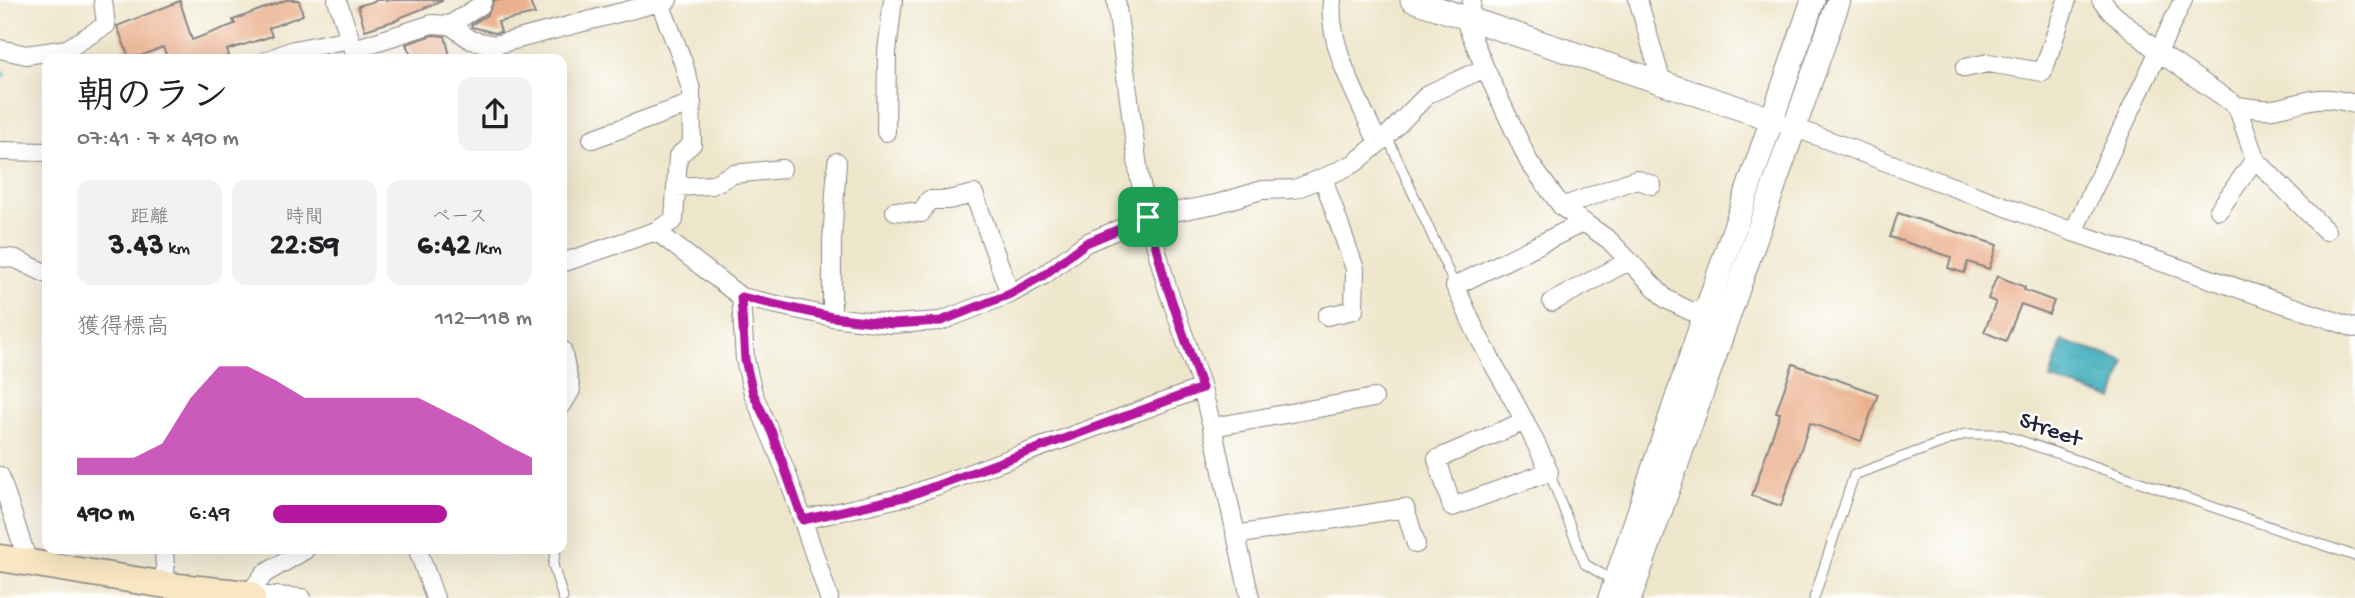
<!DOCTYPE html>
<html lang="ja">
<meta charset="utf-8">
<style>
body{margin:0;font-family:"Gochi Hand","Klee One",sans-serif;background:#f2f2f2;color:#202124;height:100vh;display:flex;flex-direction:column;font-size:26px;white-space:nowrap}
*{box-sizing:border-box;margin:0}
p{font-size:23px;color:#757577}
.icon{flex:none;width:38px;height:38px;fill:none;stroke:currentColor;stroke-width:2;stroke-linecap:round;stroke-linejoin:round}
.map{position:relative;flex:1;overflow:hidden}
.sheet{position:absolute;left:42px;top:54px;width:525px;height:500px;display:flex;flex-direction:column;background:#fff;border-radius:14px;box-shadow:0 7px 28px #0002}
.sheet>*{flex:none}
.pin{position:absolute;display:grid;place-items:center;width:60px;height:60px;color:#fff;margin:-30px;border-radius:14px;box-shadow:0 4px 10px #0006}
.round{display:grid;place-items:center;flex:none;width:74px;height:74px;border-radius:14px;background:#f2f2f2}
.headline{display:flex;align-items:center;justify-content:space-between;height:119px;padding:0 35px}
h1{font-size:38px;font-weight:800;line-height:52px}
.metrics{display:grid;grid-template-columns:repeat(3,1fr);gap:10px;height:119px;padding:7px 35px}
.metrics div{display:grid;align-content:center;border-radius:14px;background:#f2f2f2;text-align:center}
.metrics b{font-size:30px;font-weight:800}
.metrics small{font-size:19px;font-weight:400}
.metrics p{font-size:19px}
.chart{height:196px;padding:14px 35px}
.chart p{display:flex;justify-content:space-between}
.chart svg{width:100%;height:126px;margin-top:7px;fill:#b5179e;opacity:.7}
ul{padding:0 35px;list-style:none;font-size:23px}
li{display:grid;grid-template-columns:112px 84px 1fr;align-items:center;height:52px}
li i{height:18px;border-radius:9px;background:#b5179e}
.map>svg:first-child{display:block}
.water{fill:url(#water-ripples);stroke:#2e667a;stroke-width:2}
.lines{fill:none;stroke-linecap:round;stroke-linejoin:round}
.stream{stroke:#3babb9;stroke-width:5}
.building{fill:#ebb18e}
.service-casing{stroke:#888483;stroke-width:11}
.minor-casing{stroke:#888483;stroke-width:20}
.tertiary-casing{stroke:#888483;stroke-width:25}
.secondary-casing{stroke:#888483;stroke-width:29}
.service{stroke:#fff;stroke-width:9}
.minor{stroke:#fff;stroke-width:18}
.tertiary{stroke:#fff;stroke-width:23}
.secondary{stroke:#f9e7c3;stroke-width:26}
.route-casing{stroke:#fff;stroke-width:14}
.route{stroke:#b5179e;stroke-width:9}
.labels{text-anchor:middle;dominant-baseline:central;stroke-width:5;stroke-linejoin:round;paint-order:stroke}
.street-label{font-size:24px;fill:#22223b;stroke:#fff}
</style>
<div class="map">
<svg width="2355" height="598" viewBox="0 0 2355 598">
<defs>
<pattern id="water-ripples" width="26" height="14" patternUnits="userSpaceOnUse" patternTransform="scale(1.75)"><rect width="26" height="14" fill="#3babb9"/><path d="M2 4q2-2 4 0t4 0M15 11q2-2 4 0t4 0" fill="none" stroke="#318b98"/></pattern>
</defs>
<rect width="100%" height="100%" fill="#fff"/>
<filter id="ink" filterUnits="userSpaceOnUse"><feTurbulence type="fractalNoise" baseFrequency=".0143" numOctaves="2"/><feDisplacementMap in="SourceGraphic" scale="14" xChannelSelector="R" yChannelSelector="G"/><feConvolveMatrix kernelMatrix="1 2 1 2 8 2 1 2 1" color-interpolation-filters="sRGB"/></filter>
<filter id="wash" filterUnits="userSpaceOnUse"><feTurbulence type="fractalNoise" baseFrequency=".00686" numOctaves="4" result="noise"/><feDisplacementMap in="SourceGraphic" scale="28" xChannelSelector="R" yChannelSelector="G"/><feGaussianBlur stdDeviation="1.57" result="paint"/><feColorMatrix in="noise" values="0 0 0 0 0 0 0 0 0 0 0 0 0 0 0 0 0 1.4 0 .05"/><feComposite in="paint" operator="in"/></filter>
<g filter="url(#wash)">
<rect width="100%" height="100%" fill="#eee6cb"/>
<path class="water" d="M2062 341 2125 361 2113 399 2050 379Z"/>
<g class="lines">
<path class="stream" d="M0 76 3 74"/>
</g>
<g id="blocks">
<path class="building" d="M286 0H299L303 15 269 28 272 36 227 50 229 55 219 60H168L163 47 130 60 117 26 180 1 192 40 235 24 233 20Z
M378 0H442V1L399 18 400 19 365 30 358 6Z
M494 0H529L535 14 498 22 501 32 495 33 472 27 471 25 488 14Z
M433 35 445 36 451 60H413L406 44Z
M1898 213 1997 245 1989 269 1968 262 1964 273 1948 268 1951 257 1890 237Z
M1997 276 2025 287 2024 290 2054 301 2049 314 2021 304 2006 341 1984 332 1996 302 1988 299Z
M1793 364 1878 394 1861 441 1810 423 1781 506 1752 496 1780 413 1776 412Z"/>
</g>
</g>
<g filter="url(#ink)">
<use href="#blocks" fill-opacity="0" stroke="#888483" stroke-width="2"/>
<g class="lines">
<defs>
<path id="service" d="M1387 136 1455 286
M1549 472 1585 564 1615 582
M556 550 553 565 563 598
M1814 598 1854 475 1965 434H2001L2355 556"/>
<path id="minor" d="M337 0 354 50
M1116 0 1139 175 1148 217 1166 284 1202 388 1214 435 1250 598
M1332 0C1327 46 1360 101 1378 143
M1472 0 1468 28 1485 68 1529 162 1562 207 1609 240 1666 299 1690 311H1706
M1638 0 1662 83
M2101 0 2111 12 2158 52 2237 106 2255 159 2326 231
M450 25 471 40 495 45 668 0
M0 49 26 55 67 49 106 25 103 0
M354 49 432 24 450 25 481 5 483 0
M268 60 294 50 350 39
M1965 68 1988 63 2043 72 2067 0
M2237 106C2248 107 2261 110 2272 109 2310 103 2313 92 2355 104
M1785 124 2073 232 2355 328
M886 132 887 52 893 0
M592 139 692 103
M0 151 47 152
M1323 178 1355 269 1354 310 1327 316
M676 187 712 185 733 174 782 169
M1562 207 1636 179 1652 185
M2219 210 2255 159
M895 211 921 213 929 200H948L974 194 1010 294
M656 231 741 297 832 317 892 324 941 321 1010 294 1044 275 1086 243 1148 217 1216 204 1262 190 1295 189 1323 178 1355 163 1387 136 1428 94 1485 68
M2073 232 2183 0
M0 257 16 259 47 274
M562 263 656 231 674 220 678 156 692 144 691 90 683 62 660 3
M741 297 745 360 753 393 787 474 829 598
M1552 302 1629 261
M832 317V242L837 162
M562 350 571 390 562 405
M1525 421 1437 459 1452 507 1549 472C1530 426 1504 385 1481 341 1471 323 1464 304 1455 286L1584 222
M1213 427 1374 398
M0 476 28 562
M803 520 908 496 1202 388
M1235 535 1405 508 1416 544
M164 550 166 585
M418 550 435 598
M249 594 264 574 305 550
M249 594 302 598"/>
<path id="tertiary" d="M1412 0 1772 119
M1610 598 1706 311 1813 0
M1630 598 1839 0"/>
<path id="secondary" d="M0 558 178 587 249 594 252 598"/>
</defs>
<use href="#service" class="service-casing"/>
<use href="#minor" class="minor-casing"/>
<use href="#tertiary" class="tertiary-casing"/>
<use href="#secondary" class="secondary-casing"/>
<use href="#service" class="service"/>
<use href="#minor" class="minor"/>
<use href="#tertiary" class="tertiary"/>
<use href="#secondary" class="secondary"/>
</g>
</g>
<g class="lines" filter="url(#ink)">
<defs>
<path id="route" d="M1148 217 1166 284 1202 388 908 496 803 520 772 433 753 393 745 360 741 297 832 317 892 324 941 321 1010 294 1044 275 1086 243Z"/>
</defs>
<use href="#route" class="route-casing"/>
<use href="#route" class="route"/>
</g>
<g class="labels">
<g class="street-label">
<text transform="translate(2050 431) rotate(19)">Street</text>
</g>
</g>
</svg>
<div class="pin" style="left:1148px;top:217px;background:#1e9e55"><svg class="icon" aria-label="arrive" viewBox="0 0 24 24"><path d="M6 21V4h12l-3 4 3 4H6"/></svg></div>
<section class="sheet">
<div class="headline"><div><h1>朝のラン</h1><p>07:41 · 7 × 490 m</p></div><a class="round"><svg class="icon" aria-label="share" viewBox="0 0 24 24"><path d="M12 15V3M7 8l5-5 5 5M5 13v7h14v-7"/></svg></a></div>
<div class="metrics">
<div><p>距離</p><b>3.43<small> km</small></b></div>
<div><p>時間</p><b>22:59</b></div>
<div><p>ペース</p><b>6:42<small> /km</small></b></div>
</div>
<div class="chart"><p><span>獲得標高</span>112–118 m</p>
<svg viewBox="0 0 160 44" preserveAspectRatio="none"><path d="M0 44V38L10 38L20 38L30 33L40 17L50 6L60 6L70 11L80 17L90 17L100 17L110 17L120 17L130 22L140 27L150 33L160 38V44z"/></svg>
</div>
<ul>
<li><b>490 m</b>6:49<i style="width:67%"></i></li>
</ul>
</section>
</div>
